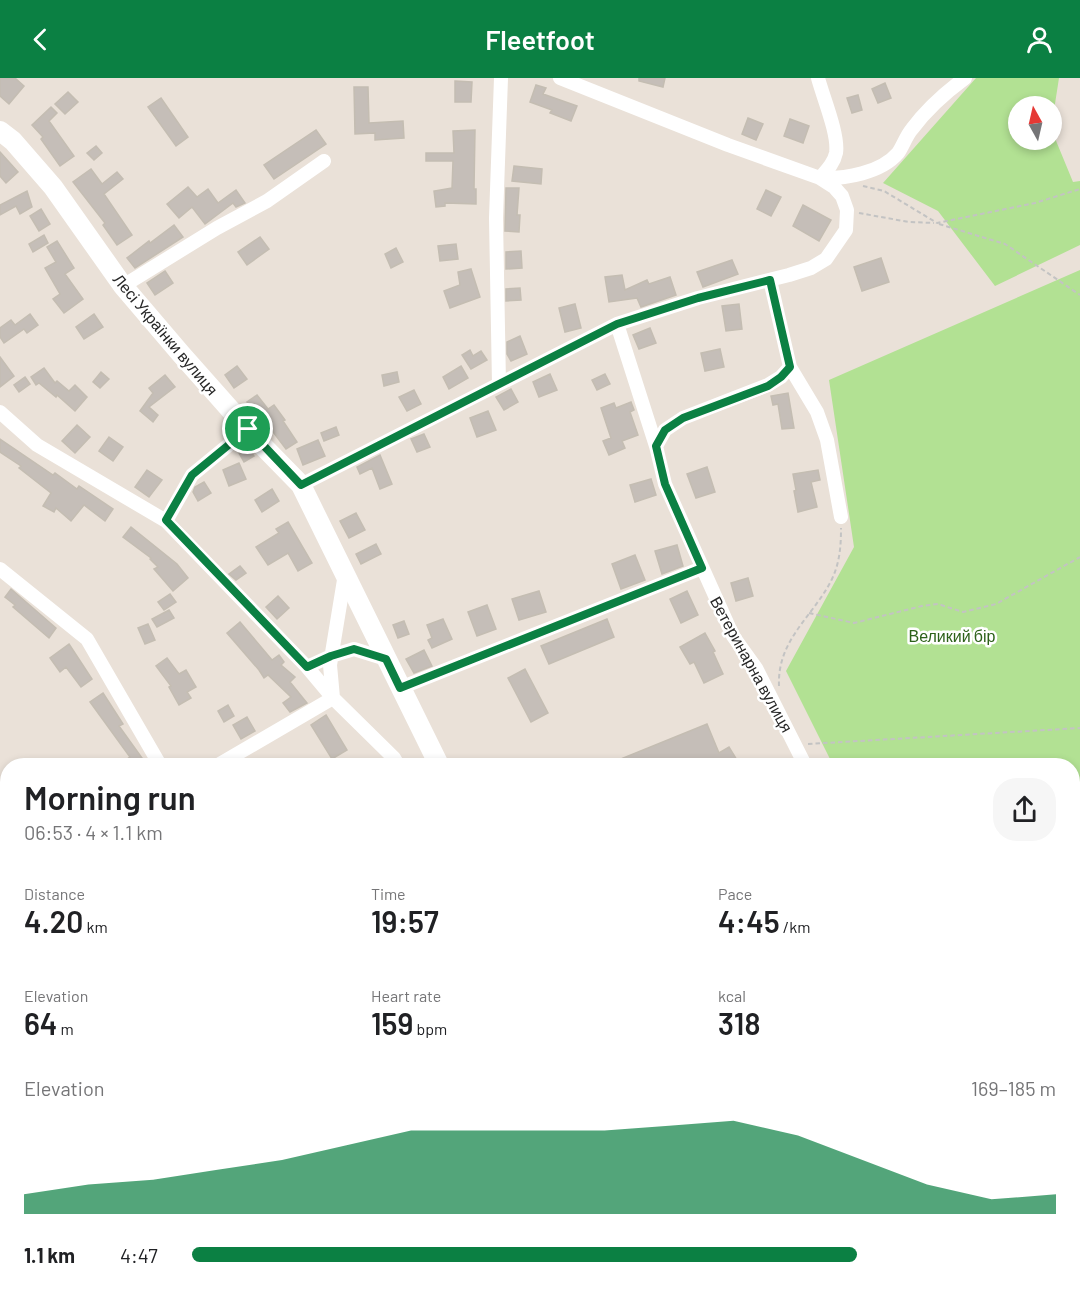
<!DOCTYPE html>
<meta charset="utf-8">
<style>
body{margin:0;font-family:Barlow,sans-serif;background:#f6f6f6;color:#202124;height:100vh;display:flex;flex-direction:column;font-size:22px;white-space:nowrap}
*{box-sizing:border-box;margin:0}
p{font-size:20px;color:#757577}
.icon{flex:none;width:33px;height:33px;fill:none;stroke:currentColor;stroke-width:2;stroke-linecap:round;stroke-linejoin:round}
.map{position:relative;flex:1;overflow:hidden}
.sheet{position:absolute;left:0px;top:680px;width:1080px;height:532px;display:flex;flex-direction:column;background:#fff;border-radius:24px 24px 0 0;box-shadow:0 3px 9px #0003}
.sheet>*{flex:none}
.needle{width:39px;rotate:352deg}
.buttons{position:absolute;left:1008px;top:18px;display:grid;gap:12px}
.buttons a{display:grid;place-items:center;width:54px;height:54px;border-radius:50%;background:#fff;box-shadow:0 3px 9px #0003;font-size:30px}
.pin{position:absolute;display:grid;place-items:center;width:51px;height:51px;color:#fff;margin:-26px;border:3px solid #fff;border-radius:50%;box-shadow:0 2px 6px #0007}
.round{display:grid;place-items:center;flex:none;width:63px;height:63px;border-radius:24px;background:#f6f6f6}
.head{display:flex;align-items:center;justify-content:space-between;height:102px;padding:0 24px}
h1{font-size:33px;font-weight:600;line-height:45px}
.metrics{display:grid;grid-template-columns:repeat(3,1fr);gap:9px;height:102px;padding:6px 24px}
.metrics div{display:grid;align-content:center}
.metrics b{font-size:30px;font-weight:600}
.metrics small{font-size:16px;font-weight:400}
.metrics p{font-size:16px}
.chart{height:168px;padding:12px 24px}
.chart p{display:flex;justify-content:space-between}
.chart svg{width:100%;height:108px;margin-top:6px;fill:#0b8043;opacity:.7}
ul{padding:0 24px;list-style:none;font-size:20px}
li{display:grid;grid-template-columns:96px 72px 1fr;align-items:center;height:45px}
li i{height:15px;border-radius:8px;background:#0b8043}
header{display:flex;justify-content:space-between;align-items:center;height:78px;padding:0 24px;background:#0b8043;color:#fff;font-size:27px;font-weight:600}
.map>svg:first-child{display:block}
.green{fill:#b2e193}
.building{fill:#c5beb8;stroke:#c4bdb2;stroke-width:1.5}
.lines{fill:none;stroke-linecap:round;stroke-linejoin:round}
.path{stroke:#c3c3c3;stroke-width:2;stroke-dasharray:4.5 3;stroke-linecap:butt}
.street{stroke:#fff;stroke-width:14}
.secondary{stroke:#fff;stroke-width:20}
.route-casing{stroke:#fff;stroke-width:12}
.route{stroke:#0b8043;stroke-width:8}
.labels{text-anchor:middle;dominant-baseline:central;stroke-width:5;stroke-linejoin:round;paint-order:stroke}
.street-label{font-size:16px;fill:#272727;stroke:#fff}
.park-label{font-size:16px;fill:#2c6119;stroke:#fff}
</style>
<header><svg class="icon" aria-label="back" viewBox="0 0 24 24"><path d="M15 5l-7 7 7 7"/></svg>Fleetfoot<svg class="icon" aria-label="person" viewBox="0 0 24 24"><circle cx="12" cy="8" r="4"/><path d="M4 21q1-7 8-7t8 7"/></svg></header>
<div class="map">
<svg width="1080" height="1211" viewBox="0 0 1080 1211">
<rect width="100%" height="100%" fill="#eae1d8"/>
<path class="green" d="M976 0H1059L1052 45V28H1018V62H1052V53L1073 104 1080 103V167L995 208 938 133 883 105Z
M1080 192V950L1073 953 1072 687H833L786 593 854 469 829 302Z"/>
<path class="building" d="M0 0H15L24 8 9 26 0 18Z
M639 0H665L663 9 639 3Z
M455 3 472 4 471 24H455Z
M885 5 891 20 878 25 872 11Z
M536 7 546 10 543 16 577 28 571 43 550 35 552 32 530 24Z
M354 9H368L369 45 403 43 404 60 375 62V55L355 56Z
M68 14 78 24 65 36 55 26Z
M858 17 862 32 852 35 847 20Z
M161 20 188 59 176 68 148 29Z
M51 29 57 35 49 43 74 78 60 88 41 61 43 59 32 47Z
M748 40 763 46 756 62 742 56Z
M790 41 809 48 803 65 784 58Z
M316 52 326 66 274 101 264 87Z
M475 52 474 111H476V126L445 125V128L436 129 434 113 452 110 453 83H426V75H454L453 53Z
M96 68 102 75 94 82 87 75Z
M0 74 18 94 6 105 0 98Z
M514 88 542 91 541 106 512 103Z
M91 91 102 106 117 94 123 101 104 116 132 157 117 167 103 147 105 145 73 104Z
M188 109 197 119 208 111 218 125 236 112 245 125 236 129 233 125 205 146 192 129 179 140 167 126Z
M506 110H519L517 137H520L519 154 505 153Z
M766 112 781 119 771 138 757 131Z
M27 113 32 129 20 136 16 128 0 137V127Z
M803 127 831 142 819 163 793 148Z
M41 131 50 146 39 153 30 138Z
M174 147 183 159 135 190 127 180 149 163 150 165Z
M44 157 48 165 33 174 29 166Z
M260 159 269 171 247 187 238 174Z
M57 163 74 190 65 196 83 221 64 235 53 221 60 216 45 190 56 184 47 169Z
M456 166 458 181 440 183 438 168Z
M396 170 403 184 391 190 385 176Z
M521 173 522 190 506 191V174Z
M881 180 889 204 862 213 854 189Z
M732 182 738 196 703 209 697 194Z
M471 191 480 219 450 230 444 213 460 207 458 194Z
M165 193 173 205 155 217 147 205Z
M622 197 625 212 647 202 649 206 670 199 676 217 641 229 637 220 609 224 605 199Z
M520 210 521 222 506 223V211Z
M575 226 581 250 565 254 559 230Z
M739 226 742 251 726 253 722 228Z
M30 236 38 247 27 255 24 251 4 265 0 259V250L11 242 15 247Z
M94 236 103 249 84 261 76 249Z
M650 250 656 265 639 271 633 257Z
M520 258 527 276 511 283 507 276V264Z
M720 271 724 289 705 293 701 275Z
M470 272 473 278 481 273 487 282 471 291 462 277Z
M0 279 14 298 0 309Z
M237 288 247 301 234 310 225 297Z
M461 288 468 300 449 311 443 299Z
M44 290 55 305 57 303 69 313 75 307 87 319 75 333 57 317 56 319 39 305 36 307 31 299Z
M101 294 109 301 100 310 93 304Z
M397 294 399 304 384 308 382 297Z
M550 296 557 312 539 319 533 304Z
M605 296 610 306 597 312 592 302Z
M165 297 175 309 149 329 158 337 153 344 140 333 153 315 149 310Z
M25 299 30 306 19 314 14 307Z
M511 311 518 324 504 332 496 319Z
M414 312 421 326 407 333 399 319Z
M788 315 794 350 782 351 778 326 773 327 771 318Z
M257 317 268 331 274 327 285 342 283 343 297 364 286 371 255 330 252 332 247 324Z
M631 324 634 332 630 334 638 357 622 363 625 370 609 377 603 363 611 360 601 330 614 325 616 330Z
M488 333 496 352 477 359 470 340Z
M77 347 90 359 75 375 62 363Z
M336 349 339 357 324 363 321 355Z
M424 356 430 369 417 374 411 361Z
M109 359 123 369 113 383 99 373Z
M0 361 53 397 55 395 77 411 79 408 113 431 105 443 84 427 71 443 56 430 54 434 43 428 51 415 19 390 21 388 0 374Z
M318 362 325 378 303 387 297 371Z
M248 370 254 378 244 384 239 375Z
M380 377 392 406 380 411 372 390 360 396 357 389Z
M239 385 246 401 229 408 223 392Z
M707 389 715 414 696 420 687 396Z
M147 392 162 402 149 419 135 409Z
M818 392 820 402 811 404 817 429 798 434 794 413 796 412 793 396Z
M651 401 656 417 635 424 630 407Z
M204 404 211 415 198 423 193 414 195 409Z
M272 411 279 423 262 434 255 422Z
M356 435 365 452 349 460 340 443Z
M288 444 312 485 298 493 288 475 268 487 256 469 279 455 276 451Z
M131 449 177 486 188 500 173 513 154 491 158 489 150 481 151 480 123 459Z
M376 466 381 476 361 486 356 476Z
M677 467 683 488 662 496 655 473Z
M635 477 645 502 621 511 612 486Z
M240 488 246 495 236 502 229 496Z
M748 500 753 518 736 523 731 505Z
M11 511 56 550 49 560 13 529 15 527 5 519Z
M539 513 546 534 519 542 512 521Z
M687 513 698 537 681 545 670 521Z
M170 516 176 524 164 532 158 524Z
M278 518 289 530 277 541 266 529Z
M487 527 496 551 477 558 468 534Z
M169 532 174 540 157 549 152 541Z
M443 541 452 561 432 570 428 562 432 560 427 547Z
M607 541 614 559 549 586 541 568Z
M404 543 409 556 398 560 393 547Z
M240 544 272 582 279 577 284 584 281 587 295 599 290 604 307 625 290 634 283 625 291 619 268 597 264 600 259 592 227 555Z
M148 546 155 562 145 566 138 550Z
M705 555 715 573 713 574 723 596 704 605 694 584 690 586 680 569Z
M69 566 92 601 81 609 66 589 60 594 50 580Z
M424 572 432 588 414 595 406 581Z
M167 580 179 596 186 592 196 609 187 614 191 620 179 627 169 609 171 608 156 588Z
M525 591 548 635 531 644 508 600Z
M103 615 123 646 119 648 147 687H118L130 679 90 624Z
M228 627 234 638 224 644 218 633Z
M326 637 347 672 332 681 311 647Z
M247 639 255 653 241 661 233 647Z
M707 646 719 675 729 669 740 687H606Z"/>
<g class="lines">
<path class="path" d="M863 108 884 113 937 145 1035 125 1080 111
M859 135 909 144 934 145
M939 146 1005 166 1080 217
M809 535 854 545 922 528 938 526 963 534 996 526 1080 479
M779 608C777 561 814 538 832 501 840 484 841 467 841 450
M808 666 1080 650"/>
<path class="street" d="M818 0C823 19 839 57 836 75 834 85 827 92 820 100
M820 100C845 101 881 95 898 75 903 68 906 58 912 51 926 32 946 14 965 0
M123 208 217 150 267 123 324 83
M617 246 656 368 665 406 733 558 756 590 805 687
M790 289 817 334 827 362 841 439
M499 306 496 140 501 0
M0 334 37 367 166 443 307 589 333 620 394 680 398 687
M656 368 665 352 683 340 768 307 781 299 790 289 770 202
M301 407 617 246 698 220 789 197 811 190 826 181 846 152 847 132 842 118 834 109 820 100 728 67 560 0
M166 443 192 397 248 351
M0 491 87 561 160 687
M307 589 331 578 354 571 386 581
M400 610 702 490
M218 687 333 620 330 587 345 496
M0 1112 8 1128
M1072 1159 1080 1169
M40 1204 43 1211
M561 1204 570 1211
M966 1204 971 1211
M149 1211 158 1204
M441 1211 443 1204
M669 1211 673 1204"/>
<path class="secondary" d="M0 53 13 63 53 109 123 208 181 276 259 364 301 407 439 687
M743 1204 748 1211"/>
</g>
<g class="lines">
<defs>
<path id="route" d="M770 202 790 289 781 299 768 308 683 340 665 352 656 368 665 406 702 490 400 610 386 581 354 571 331 578 307 589 166 442 192 397 248 351 301 407 617 246 698 220Z"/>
</defs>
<use href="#route" class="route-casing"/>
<use href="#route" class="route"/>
</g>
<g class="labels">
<g class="street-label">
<text transform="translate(166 256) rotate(50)">Лесі Українки вулиця</text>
<text transform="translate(752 586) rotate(61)">Ветеринарна вулиця</text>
</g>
<g class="park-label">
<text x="952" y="557">Великий бір</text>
</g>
</g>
</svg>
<div class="buttons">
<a><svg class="needle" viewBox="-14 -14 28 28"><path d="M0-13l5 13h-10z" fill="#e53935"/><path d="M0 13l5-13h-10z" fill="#757577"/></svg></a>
</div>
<div class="pin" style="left:248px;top:351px;background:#1e9e55"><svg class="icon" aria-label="arrive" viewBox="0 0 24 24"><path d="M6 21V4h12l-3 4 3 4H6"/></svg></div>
<section class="sheet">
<div class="head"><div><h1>Morning run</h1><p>06:53 · 4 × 1.1 km</p></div><a class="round"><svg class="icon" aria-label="share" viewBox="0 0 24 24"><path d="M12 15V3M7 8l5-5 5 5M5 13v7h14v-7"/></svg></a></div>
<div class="metrics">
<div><p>Distance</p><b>4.20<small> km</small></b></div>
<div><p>Time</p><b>19:57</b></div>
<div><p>Pace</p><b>4:45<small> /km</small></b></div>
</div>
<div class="metrics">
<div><p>Elevation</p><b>64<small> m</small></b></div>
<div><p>Heart rate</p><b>159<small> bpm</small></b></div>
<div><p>kcal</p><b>318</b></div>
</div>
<div class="chart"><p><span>Elevation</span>169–185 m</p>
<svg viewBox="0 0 160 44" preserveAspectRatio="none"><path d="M0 44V36L10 32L20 30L30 26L40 22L50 16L60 10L70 10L80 10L90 10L100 8L110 6L120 12L130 22L140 32L150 38L160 36V44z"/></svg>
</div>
<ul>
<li><b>1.1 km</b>4:47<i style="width:77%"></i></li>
</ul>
</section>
</div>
